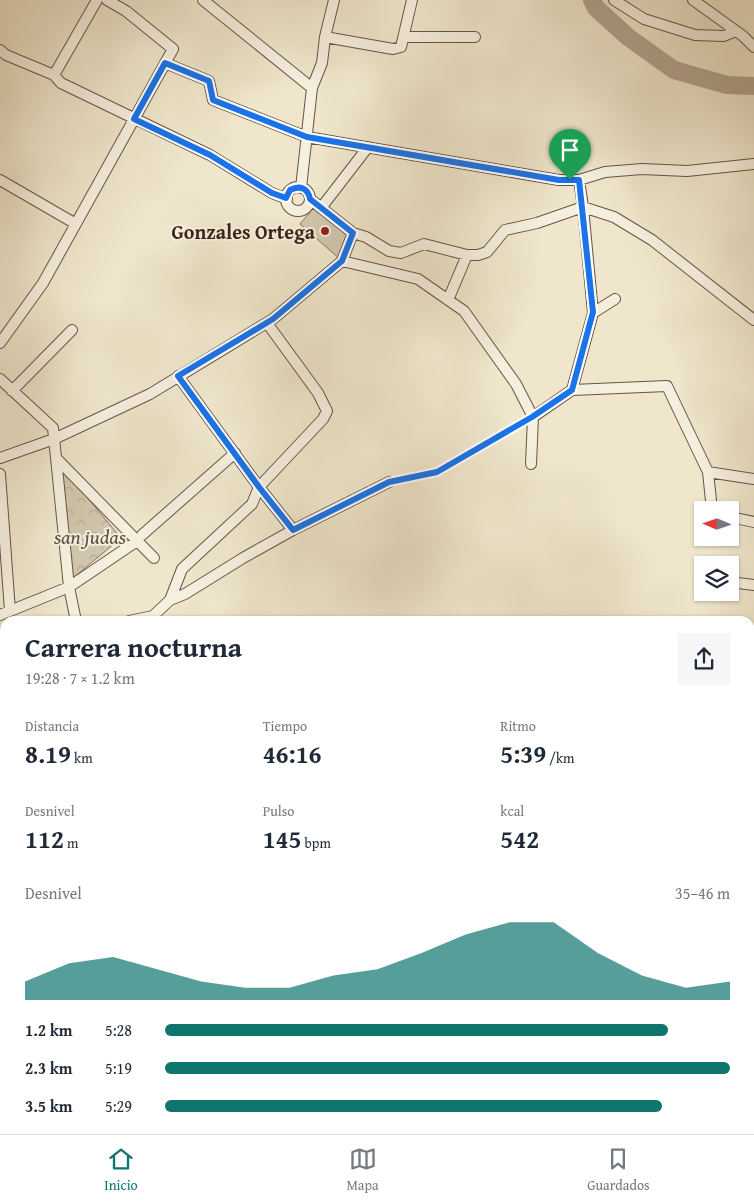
<!DOCTYPE html>
<html lang="es">
<meta charset="utf-8">
<style>
body{margin:0;font-family:"Gentium Book Plus",serif;background:#f6f6f7;color:#1f2937;height:100vh;display:flex;flex-direction:column;font-size:19px;white-space:nowrap}
*{box-sizing:border-box;margin:0}
p{font-size:16px;color:#747a83}
.icon{flex:none;width:28px;height:28px;fill:none;stroke:currentColor;stroke-width:2;stroke-linecap:round;stroke-linejoin:round}
.map{position:relative;flex:1;overflow:hidden}
.drawer{position:absolute;left:0px;top:616px;width:755px;height:519px;display:flex;flex-direction:column;background:#fff;border-radius:15px 15px 0 0;box-shadow:0 1px 4px #0004}
.drawer>*{flex:none}
.needle{width:32px;rotate:272deg}
.buttons{position:absolute;left:694px;top:501px;display:grid;gap:10px}
.buttons a{display:grid;place-items:center;width:45px;height:45px;border-radius:0px;background:#fff;box-shadow:0 1px 4px #0004;font-size:25px}
.pin{position:absolute;display:grid;place-items:center;width:42px;height:42px;color:#fff;margin:-51px -21px;border-radius:50% 50% 50% 0;rotate:-45deg;box-shadow:0 0 5px #0007}
.pin .icon{rotate:45deg}
.round{display:grid;place-items:center;flex:none;width:52px;height:52px;border-radius:0px;background:#f6f6f7}
.head{display:flex;align-items:center;justify-content:space-between;height:85px;padding:0 25px}
h1{font-size:28px;font-weight:600;line-height:38px}
.stats{display:grid;grid-template-columns:repeat(3,1fr);gap:8px;height:85px;padding:5px 25px}
.stats div{display:grid;align-content:center}
.stats b{font-size:25px;font-weight:600}
.stats small{font-size:14px;font-weight:400}
.stats p{font-size:14px}
.chart{height:140px;padding:10px 25px}
.chart p{display:flex;justify-content:space-between}
.chart svg{width:100%;height:90px;margin-top:5px;fill:#0f766e;opacity:.7}
ul{padding:0 25px;list-style:none;font-size:16px}
li{display:grid;grid-template-columns:80px 60px 1fr;align-items:center;height:38px}
li i{height:12px;border-radius:6px;background:#0f766e}
.tab-bar{display:flex;justify-content:space-around;align-items:center;height:70px;border-top:1px solid #e0e1e3;background:#fff;font-size:14px;color:#747a83}
.tab-bar a{display:grid;justify-items:center;gap:2px}
.tab-bar .selected{color:#0f766e}
.map>svg:first-child{display:block}
.grass{fill:#d0c5ad;stroke:#867462}
.park{fill:url(#park-crowns);stroke:#867462}
.lines{fill:none;stroke-linecap:round;stroke-linejoin:round}
.river{stroke:#b2a48f;stroke-width:18}
.street-casing{stroke:#685445;stroke-width:12}
.path{stroke:#3b2318;stroke-width:2;stroke-dasharray:1 2.5;stroke-linecap:butt}
.street{stroke:#f5efde;stroke-width:10}
.route-casing{stroke:#fff;stroke-width:10}
.route{stroke:#1a73e8;stroke-width:6}
.poi-dot{fill:#8f2418;stroke:#f5efde;stroke-width:2}
.labels{text-anchor:middle;dominant-baseline:central;stroke-width:4;stroke-linejoin:round;paint-order:stroke}
.poi-label{font-size:20px;font-weight:bold;fill:#3b2318;stroke:#f5efde;text-anchor:end}
.park-label{font-size:20px;font-style:italic;fill:#604c3d;stroke:#f5efde}
</style>
<div class="map">
<svg width="754" height="1134" viewBox="0 0 754 1134">
<defs>
<pattern id="park-crowns" width="20" height="18" patternUnits="userSpaceOnUse" patternTransform="scale(1.25)"><rect width="20" height="18" fill="#d0c5ad"/><path d="M2 6a3 3 0 1 1 6 0M12 15a3 3 0 1 1 6 0" fill="none" stroke="#b4a994"/></pattern>
</defs>
<rect width="100%" height="100%" fill="#efe6cc"/>
<filter id="stains"><feTurbulence type="fractalNoise" baseFrequency=".004" numOctaves="4"/><feColorMatrix values="0 0 0 0 .2 0 0 0 0 .09 0 0 0 0 .02 0 0 0 .5 -.17"/></filter>
<radialGradient id="worn" r=".72"><stop offset=".6" stop-color="#630" stop-opacity="0"/><stop offset="1" stop-color="#630" stop-opacity=".3"/></radialGradient>
<path class="grass" d="M316 205 350 238 341 260 300 224Z"/>
<path class="park" d="M57 461 121 538 72 579Z"/>
<g class="lines">
<path class="river" d="M592 0 596 8 628 37 674 70 727 85 754 86"/>
<defs>
<path id="street" d="M203 0 312 88
M614 0 644 19 695 35 724 36 736 31
M693 0 743 36 754 47
M325 37 393 49 401 47 412 0
M404 37H475
M0 50 6 55 54 75 61 83 210 155 272 193 287 199
M165 63 209 81 213 100 307 137 559 180H579L605 172 642 169 687 171 754 164
M54 75 97 0
M0 180 76 224
M286 199a12 12 0 1 1 24 0a12 12 0 1 1-24 0Z
M301 188 312 88 322 63 325 37 334 0
M310 199 353 233 366 237 389 251 401 253 424 244 467 255H478L487 252 505 230 537 223 583 207 579 180
M321 208 368 147
M342 261 418 279 464 311 516 384 533 417 531 464
M615 299 593 313 583 207 614 217 652 240 754 320
M448 300 467 255
M0 343 43 283 173 49 126 11 107 0
M0 379 53 428 69 587 76 621
M572 390 593 313
M12 391 72 330
M533 417 572 390 667 386 708 472 754 479
M0 458 54 439 150 394 273 319 342 261 353 233
M56 458 154 558
M708 472 712 510
M0 474 10 611
M730 517 754 522
M293 530 389 482
M142 535 235 453
M730 582 754 585
M170 600 182 569 252 504 259 487 323 419 327 411 318 393 267 323
M0 615 69 587 137 541
M129 621 153 616 170 600 185 594 243 558 293 530 259 487 178 376
M750 647 754 648
M0 679 5 677
M0 741 5 754
M750 793 754 789
M0 821 5 819
M0 961 5 962
M750 998 754 1014 750 1028
M0 1059 5 1028
M0 1077 5 1082
M53 1134V1130
M690 1134 694 1130"/>
</defs>
<use href="#street" class="street-casing"/>
<path class="path" d="M399 480 437 472 523 423"/>
<use href="#street" class="street"/>
</g>
<g class="lines">
<defs>
<path id="route" d="M165 63 209 81 213 100 307 137 559 180H579L593 312 572 390 532 417 437 472 389 482 293 530 259 487 178 376 273 319 342 261 353 233 310 199C308 188 300 185 290 190L286 198 272 193 210 155 134 119Z"/>
</defs>
<use href="#route" class="route-casing"/>
<use href="#route" class="route"/>
</g>
<circle class="poi-dot" cx="325" cy="231" r="5"/>
<g class="labels">
<g class="poi-label">
<text x="315" y="231">Gonzales Ortega</text>
</g>
<g class="park-label">
<text x="90" y="536">san judas</text>
</g>
</g>
<rect width="100%" height="100%" filter="url(#stains)"/>
<rect width="100%" height="100%" fill="url(#worn)"/>
</svg>
<div class="buttons">
<a><svg class="needle" viewBox="-14 -14 28 28"><path d="M0-13l5 13h-10z" fill="#e53935"/><path d="M0 13l5-13h-10z" fill="#747a83"/></svg></a>
<a><svg class="icon" aria-label="layers" viewBox="0 0 24 24"><path d="M12 4l9 5-9 5-9-5zM3 14l9 5 9-5"/></svg></a>
</div>
<div class="pin" style="left:570px;top:180px;background:#1e9e55"><svg class="icon" aria-label="arrive" viewBox="0 0 24 24"><path d="M6 21V4h12l-3 4 3 4H6"/></svg></div>
<section class="drawer">
<div class="head"><div><h1>Carrera nocturna</h1><p>19:28 · 7 × 1.2 km</p></div><a class="round"><svg class="icon" aria-label="share" viewBox="0 0 24 24"><path d="M12 15V3M7 8l5-5 5 5M5 13v7h14v-7"/></svg></a></div>
<div class="stats">
<div><p>Distancia</p><b>8.19<small> km</small></b></div>
<div><p>Tiempo</p><b>46:16</b></div>
<div><p>Ritmo</p><b>5:39<small> /km</small></b></div>
</div>
<div class="stats">
<div><p>Desnivel</p><b>112<small> m</small></b></div>
<div><p>Pulso</p><b>145<small> bpm</small></b></div>
<div><p>kcal</p><b>542</b></div>
</div>
<div class="chart"><p><span>Desnivel</span>35–46 m</p>
<svg viewBox="0 0 160 44" preserveAspectRatio="none"><path d="M0 44V35L10 26L20 23L30 29L40 35L50 38L60 38L70 32L80 29L90 21L100 12L110 6L120 6L130 21L140 32L150 38L160 35V44z"/></svg>
</div>
<ul>
<li><b>1.2 km</b>5:28<i style="width:89%"></i></li>
<li><b>2.3 km</b>5:19<i style="width:100%"></i></li>
<li><b>3.5 km</b>5:29<i style="width:88%"></i></li>
</ul>
</section>
</div>
<nav class="tab-bar">
<a class="selected"><svg class="icon" aria-label="home" viewBox="0 0 24 24"><path d="M3 11l9-7 9 7M6 9v11h12V9"/></svg>Inicio</a>
<a><svg class="icon" aria-label="map" viewBox="0 0 24 24"><path d="M3 6l6-2 6 2 6-2v14l-6 2-6-2-6 2zM9 4v14M15 6v14"/></svg>Mapa</a>
<a><svg class="icon" aria-label="saved" viewBox="0 0 24 24"><path d="M7 4h10v16l-5-4-5 4z"/></svg>Guardados</a>
</nav>
